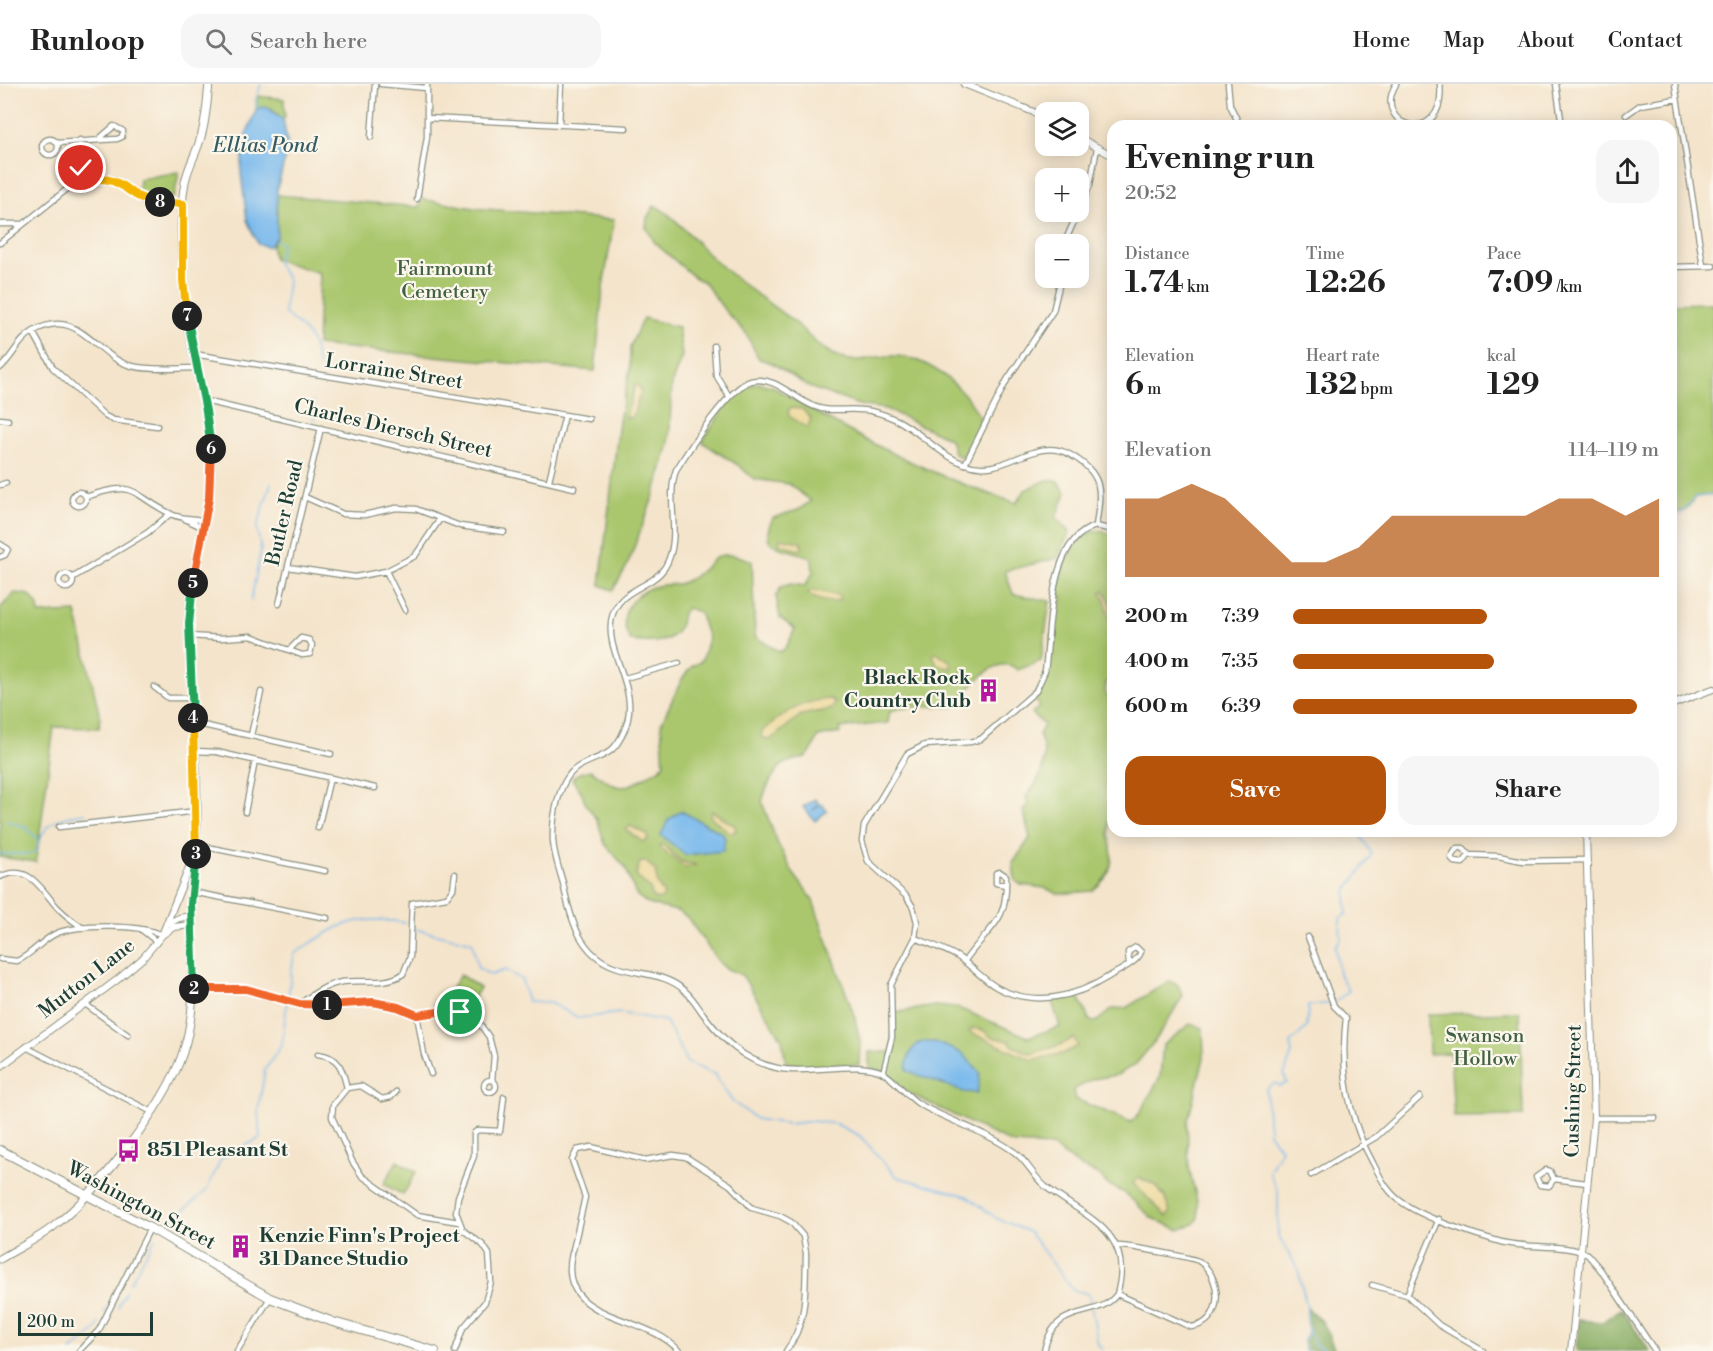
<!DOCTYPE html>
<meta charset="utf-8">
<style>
body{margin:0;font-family:"Libre Bodoni",serif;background:#f6f6f6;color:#222;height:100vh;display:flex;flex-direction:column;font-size:22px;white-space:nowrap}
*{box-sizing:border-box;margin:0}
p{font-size:20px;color:#767676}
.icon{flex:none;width:33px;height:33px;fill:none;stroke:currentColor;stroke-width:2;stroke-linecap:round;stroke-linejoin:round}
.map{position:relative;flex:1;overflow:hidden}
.sheet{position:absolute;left:1107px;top:36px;width:570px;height:717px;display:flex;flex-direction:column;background:#fff;border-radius:18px;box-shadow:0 3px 15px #0003}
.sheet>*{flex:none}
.controls{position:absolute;left:1035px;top:18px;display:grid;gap:12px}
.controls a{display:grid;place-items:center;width:54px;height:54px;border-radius:12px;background:#fff;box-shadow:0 3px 15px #0003;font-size:30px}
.scale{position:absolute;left:18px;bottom:15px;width:135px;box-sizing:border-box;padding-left:6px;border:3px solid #1f3d34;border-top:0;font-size:16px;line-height:21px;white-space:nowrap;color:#1f3d34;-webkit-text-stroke:4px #fbf7ec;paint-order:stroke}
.pin{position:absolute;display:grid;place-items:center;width:51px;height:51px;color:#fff;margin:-26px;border:3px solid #fff;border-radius:50%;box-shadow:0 2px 6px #0007}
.km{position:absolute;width:30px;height:30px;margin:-15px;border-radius:50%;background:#222;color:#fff;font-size:16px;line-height:30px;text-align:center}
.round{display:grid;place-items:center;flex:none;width:63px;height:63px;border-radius:18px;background:#f6f6f6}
.overview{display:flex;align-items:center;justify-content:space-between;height:102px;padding:0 18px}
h1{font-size:33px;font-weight:700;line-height:45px}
.stats{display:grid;grid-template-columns:repeat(3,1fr);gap:9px;height:102px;padding:6px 18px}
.stats div{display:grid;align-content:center}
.stats b{font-size:30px;font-weight:700}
.stats small{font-size:16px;font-weight:400}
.stats p{font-size:16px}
.chart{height:168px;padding:12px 18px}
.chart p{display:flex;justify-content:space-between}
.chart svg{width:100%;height:108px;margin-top:6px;fill:#b45309;opacity:.7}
.action{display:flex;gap:12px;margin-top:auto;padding:12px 18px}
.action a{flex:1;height:69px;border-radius:18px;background:#b45309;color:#fff;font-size:24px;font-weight:700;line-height:69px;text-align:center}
.action a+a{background:#f6f6f6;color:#222}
ul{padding:0 18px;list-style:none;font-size:20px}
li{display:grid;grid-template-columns:96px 72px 1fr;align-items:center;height:45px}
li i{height:15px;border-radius:8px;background:#b45309}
header{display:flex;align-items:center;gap:36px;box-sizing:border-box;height:84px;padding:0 30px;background:#fff;border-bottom:2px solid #e0e0e0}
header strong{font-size:28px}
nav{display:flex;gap:33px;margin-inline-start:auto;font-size:21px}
.search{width:420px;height:54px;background:#f6f6f6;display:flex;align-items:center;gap:15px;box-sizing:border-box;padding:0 21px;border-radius:18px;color:#767676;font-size:22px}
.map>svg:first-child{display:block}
.green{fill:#aac76e;stroke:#648251;stroke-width:1.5}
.forest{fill:#87ac61;stroke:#53744a;stroke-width:1.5}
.sand{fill:#eeda9e;stroke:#868c69;stroke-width:1.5}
.water{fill:#77b8ec;stroke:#4b7a90;stroke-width:1.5}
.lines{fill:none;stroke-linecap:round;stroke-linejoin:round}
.stream{stroke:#77b8ec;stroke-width:1.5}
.minor-casing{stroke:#8a9080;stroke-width:7}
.tertiary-casing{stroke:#8a9080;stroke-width:8}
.secondary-casing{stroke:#8a9080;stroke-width:9}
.primary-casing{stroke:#8a9080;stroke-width:10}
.minor{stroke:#fff;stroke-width:4.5}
.tertiary{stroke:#fff;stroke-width:6}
.secondary{stroke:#fff;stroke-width:7}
.primary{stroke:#fff;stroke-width:8}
.split-1-casing{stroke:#fff;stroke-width:12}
.split-2-casing{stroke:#fff;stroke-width:12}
.split-3-casing{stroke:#fff;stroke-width:12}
.split-4-casing{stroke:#fff;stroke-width:12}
.split-5-casing{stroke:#fff;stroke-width:12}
.split-6-casing{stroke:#fff;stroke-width:12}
.split-7-casing{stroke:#fff;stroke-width:12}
.split-8-casing{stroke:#fff;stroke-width:12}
.split-9-casing{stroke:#fff;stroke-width:12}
.split-1{stroke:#f0652b;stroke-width:8}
.split-2{stroke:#f0652b;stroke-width:8}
.split-3{stroke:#22a559;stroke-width:8}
.split-4{stroke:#f5b400;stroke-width:8}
.split-5{stroke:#22a559;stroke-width:8}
.split-6{stroke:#f0652b;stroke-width:8}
.split-7{stroke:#22a559;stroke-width:8}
.split-8{stroke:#f5b400;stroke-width:8}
.split-9{stroke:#f5b400;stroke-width:8}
.labels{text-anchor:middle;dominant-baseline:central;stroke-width:4.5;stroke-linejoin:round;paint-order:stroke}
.park-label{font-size:20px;fill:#426042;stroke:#fbf7ec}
.street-label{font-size:20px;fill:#1f3d34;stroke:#fbf7ec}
.poi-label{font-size:20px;font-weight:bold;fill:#1f3d34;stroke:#fbf7ec;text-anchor:start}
.water-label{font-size:21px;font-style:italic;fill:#355c62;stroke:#fbf7ec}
</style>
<header>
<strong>Runloop</strong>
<div class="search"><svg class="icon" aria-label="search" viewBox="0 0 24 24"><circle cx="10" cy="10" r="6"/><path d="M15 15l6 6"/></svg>Search here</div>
<nav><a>Home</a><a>Map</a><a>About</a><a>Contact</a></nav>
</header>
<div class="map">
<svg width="1713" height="1267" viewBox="0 0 1713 1267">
<rect width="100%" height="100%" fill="#fbf7ec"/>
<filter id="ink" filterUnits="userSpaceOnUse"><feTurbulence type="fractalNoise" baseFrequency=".0167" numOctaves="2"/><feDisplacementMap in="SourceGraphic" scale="12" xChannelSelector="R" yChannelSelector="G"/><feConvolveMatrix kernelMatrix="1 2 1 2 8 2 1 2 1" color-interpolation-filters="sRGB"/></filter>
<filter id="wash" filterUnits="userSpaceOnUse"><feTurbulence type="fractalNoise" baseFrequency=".008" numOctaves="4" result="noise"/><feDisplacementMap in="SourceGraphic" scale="24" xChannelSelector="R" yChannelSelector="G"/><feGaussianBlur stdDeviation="1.35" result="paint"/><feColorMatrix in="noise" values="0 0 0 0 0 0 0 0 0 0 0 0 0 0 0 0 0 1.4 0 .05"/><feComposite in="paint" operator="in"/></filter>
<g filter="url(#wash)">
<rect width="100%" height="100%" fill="#f4e4cb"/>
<path class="green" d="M257 12 284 15 285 34H282L271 24 256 25Z
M179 88 174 113 138 110 139 95Z
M277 111 419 123 421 115 474 124 614 136 603 204 595 287 317 261 320 189 274 175 271 162C279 154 276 125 277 111Z
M654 122C671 126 704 168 721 182 745 203 772 221 797 240 806 248 814 259 824 265 854 284 858 274 889 272 927 270 965 303 981 336L979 345 964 371 960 373 954 369 950 355 886 325 859 321 809 303 772 279 759 275 745 248 726 228 704 198 694 193 655 159 646 143 647 134Z
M1713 219V411L1695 413 1685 427 1671 428V220Z
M643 234 678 243 682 272 672 298 669 359 655 408 627 482 613 506 600 501 619 337 630 285V263Z
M757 299 772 302C848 350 931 392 1016 419L1025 406 1047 396H1057L1066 409 1056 433 1070 448 1057 474 1005 487 1013 510 1050 517 1041 577 1018 586C995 566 968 608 953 623 931 622 911 621 890 627L888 639 840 644V649L818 653C814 659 814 666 809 670 803 676 799 675 791 677 776 680 765 705 762 718L777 758 793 789 812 814 855 934 860 958 859 981 809 982 786 979 782 955 742 891 725 884 718 877 687 833 677 827 648 820 636 811 625 783 605 760 597 735 586 721 582 709 572 695 579 689 590 686C616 702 617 711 645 693 652 688 659 687 664 680L661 640 682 595 692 582 702 577 708 554 699 528 687 524 682 529C681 560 656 560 631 557 614 531 633 506 662 501 669 500 677 502 684 498 717 484 707 459 752 477L755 553 780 568C790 562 789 555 795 545L780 534 776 512 781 503 790 500 805 502 813 489 812 475C795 462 753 471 773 434L798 426 811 417 789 400 754 395 738 381 702 358C716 337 731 307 757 299Z
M1095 446 1113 450V591L1106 599 1105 609 1113 617C1113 660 1112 702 1109 744 1108 756 1114 768 1111 781 1109 792 1100 801 1092 807L1058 810 1045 804 1021 801 1015 796 1013 779 1030 754 1023 725 1028 721 1026 713C1041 696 1050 673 1039 651L1044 641 1032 629 1039 623 1034 612 1046 596 1055 529 1060 528 1062 512H1057C1061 485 1068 458 1095 446Z
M15 509 30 511 38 522 39 530 76 528 100 633 99 644 54 643 36 778 0 773V524Z
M460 891 480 904 468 923 448 909Z
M1169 897 1178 901 1183 912 1155 957 1136 980 1117 991 1093 995 1073 1006 1075 1015 1131 1038 1139 1030 1160 993 1163 961 1190 940 1203 944 1204 974 1187 1040 1189 1083 1198 1120V1134L1194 1140 1179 1146 1152 1134 1125 1109 1107 1100 1098 1090 1083 1084 1051 1062 1013 1060 906 1008 886 988 869 984V968H892L894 929 935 922 958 924 1028 953 1060 943 1052 917 1078 912 1090 937 1096 938 1112 925 1126 924Z
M1520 928 1523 1032 1454 1033 1450 969 1429 970 1428 930Z
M397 1077 416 1088 403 1111 384 1100Z"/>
<path class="forest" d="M1307 1224 1323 1238 1335 1267 1305 1266 1303 1258 1308 1249Z
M1621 1225 1650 1267H1576L1579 1236 1602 1238Z"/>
<path class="sand" d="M635 301 639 302 641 308 632 333 626 334Z
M791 324 802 325 811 335 807 344 789 332 788 327Z
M780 454 801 458 802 464 799 466 779 459Z
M811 506 838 511 840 516C831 520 814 516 808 509Z
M1104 506 1110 517 1113 549 1105 515 1101 509Z
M936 568 951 578V585L937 580 933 571Z
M830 615 835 618 832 625 801 631 770 656 761 653C761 645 767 644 772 639 791 625 806 616 830 615Z
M712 727 735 742 736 747 730 749 710 732Z
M630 742 647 750 648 755 643 758 626 746Z
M662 760 682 778 696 781 686 784 659 763Z
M640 778H646L656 787 657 799 664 811 660 816 653 814 650 805 636 792Z
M972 944 983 946 991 953 1009 957 1013 962 1031 970 1060 961 1074 954 1078 962 1065 969 1032 976 969 948Z
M1139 1094 1153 1100 1165 1113 1170 1128 1167 1133 1133 1099Z"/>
<path class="water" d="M267 23 283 35 288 64 277 105V153L268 163 258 160 247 136 241 89 244 56 257 24Z
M815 715 819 720 812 727 822 720 827 727 815 737 803 723Z
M681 727 722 749 725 754 723 767 685 771 661 751 668 736Z
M922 958H935L962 969 980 989 977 1009 964 1008 907 987C905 977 912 961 922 958Z"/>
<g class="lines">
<path class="stream" d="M257 25 256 16 261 0
M276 156 282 160 277 179 288 196 284 229C306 247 314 252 318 282
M313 317 314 336
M1671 432 1681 430 1695 413 1713 411
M251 516 261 466 257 444 271 399
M1713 628V630
M6 737 26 743 37 755
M0 770H32L36 767C43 738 57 734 85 729
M414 845 472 858 478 884 491 891 505 886 522 896 528 918 550 919 579 934 620 929 666 937 687 979 714 990 732 1017 756 1035 789 1040 813 1037 836 1040 860 1052 897 1093 967 1112 996 1134 1029 1148 1073 1206 1089 1210 1098 1260 1103 1267
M288 913 294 870C340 841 348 830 405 839
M1335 918 1349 907 1339 890 1335 862 1341 855 1340 834 1347 830 1346 808 1372 770 1358 747
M165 1143 207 1106 221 1075 260 1054 258 1026 265 986 282 960 287 919
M130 1199 155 1154
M118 1223 126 1207
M104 1229 106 1224
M1309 1246 1316 1262 1327 1267
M71 1267 95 1247 99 1239
M1306 1267 1303 1258 1308 1249 1307 1224 1298 1185 1278 1151V1107L1269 1088 1281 1065 1269 1049 1266 1005 1275 999 1280 1002 1287 999 1284 991 1292 969 1290 959 1307 943 1308 922 1330 919"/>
</g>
</g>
<g filter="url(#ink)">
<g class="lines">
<defs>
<path id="minor" d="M381 0 427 4
M1228 0 1230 21 1240 42
M1396 0C1370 45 1447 64 1440 0
M1556 0 1562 42
M1675 0 1703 182
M1626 31 1640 21 1677 15
M427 34 626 44
M559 41 561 0
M371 53 375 0
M42 63a8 8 0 1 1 16 0a8 8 0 1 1-16 0Z
M80 56 83 96
M57 59 117 55 122 53 123 47 114 42 98 56
M417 115 427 53V0
M0 140H23
M0 159 66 106 83 96 113 95 142 116 183 120
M1064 160 1090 101 1097 64
M1671 183 1713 182
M33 248 53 284 105 332 113 336 157 342
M714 262 716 291 729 312
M194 270 589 335
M0 284C13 273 18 256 34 247 79 221 96 274 132 282 152 287 177 284 197 284
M205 317 574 404
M0 335 8 336
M965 380 1007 296 1053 227 1061 194
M549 396 565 331
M0 401 6 399
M72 415a7 7 0 1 1 14 0a7 7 0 1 1-14 0Z
M86 413C139 395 129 410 173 431 183 435 194 434 205 437
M305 413 343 430 364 431 396 424 416 425 460 442 504 448
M185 435 204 444
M1096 442 1113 446
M0 460 8 465 5 471 0 473
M288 483 355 493 386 487 415 472 440 435
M386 487 405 526
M59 497a7 7 0 1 1 14 0a7 7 0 1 1-14 0Z
M72 494 147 449 170 430
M279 520 321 344
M189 552 221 554 251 552 302 571 310 570 312 561 309 556 301 554 289 566
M625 594 679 579
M154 603 168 614H192
M194 639 331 670
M251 651 261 608
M194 667 217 668 375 704
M245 728 255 677
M59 743 197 727
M318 744 330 694
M197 761 325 787
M1469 771 1463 764H1457L1451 773 1454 778 1463 779 1469 771 1498 772 1523 777 1587 776
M0 793C29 779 41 805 57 823 65 831 74 838 83 844
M192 808 327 834
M142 846 157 858
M1308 853 1334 922 1346 934C1340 986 1348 1034 1373 1079 1380 1093 1387 1107 1399 1116 1420 1133 1475 1151 1501 1158 1528 1165 1562 1159 1587 1170L1600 1185 1655 1267
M915 854C930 860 945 865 958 873 972 882 983 896 998 904 1034 923 1076 913 1108 893 1118 887 1137 879 1141 868L1136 863 1128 868 1129 880
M0 875 17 877C31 871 41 857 55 850 78 840 140 840 162 851
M964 878C989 841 1008 842 1006 792L1000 788 996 789V799L1006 801
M194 905H246L312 922 373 918 398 923 417 931 445 927 460 928 477 936 489 953 494 972 492 996
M85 920 128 951
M300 920C313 910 325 901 342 898 362 895 385 902 403 890L410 873 412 819 447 813 453 805 455 790
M417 931 424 970 431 990
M26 963 152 1028
M318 970C340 973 342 984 347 1004L361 1002 382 1015 391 1013 396 1008
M883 989 892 953 891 901 915 854 917 838 913 823 906 812 868 777 862 757 864 742 907 670 925 661 970 658 981 655 1036 607 1045 587C1051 547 1047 455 1096 442
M484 1002a6 6 0 1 1 12 0a6 6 0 1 1-12 0Z
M347 1004 333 1021 332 1033 352 1077 362 1092 417 1131 459 1138
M1594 1034H1655
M1311 1091 1376 1053 1420 1013
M1554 1095 1549 1102 1540 1101 1536 1093 1546 1086 1550 1087 1554 1095 1587 1099
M573 1166 585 1113 572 1076 577 1066 591 1063 645 1076 673 1071 686 1073 730 1101 752 1124 780 1132 791 1138 803 1152 806 1169
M572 1169C555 1239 646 1228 679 1267
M1372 1201 1407 1211 1439 1135
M1117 1210 1191 1243C1224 1240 1223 1194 1200 1178 1196 1174 1126 1161 1118 1162
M1407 1211 1439 1241 1483 1267
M79 1267 99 1246 150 1144
M237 1267 270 1214
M455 1267 463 1244 485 1218 491 1198 489 1170 483 1161 463 1146 456 1128 458 1113 474 1072V1049L478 1046 500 1047 504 1013
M786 1267C808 1238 805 1206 806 1171
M1044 1267C1055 1215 1097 1238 1117 1210 1135 1147 1087 1135 1046 1103 1033 1093 1027 1076 1013 1067 985 1047 949 1037 919 1020 906 1012 894 994 882 988 857 976 807 991 777 984 744 977 724 957 704 931 698 923 693 914 685 907 666 889 639 891 616 883 579 871 570 833 563 799 559 785 554 771 553 757 552 736 558 695 578 683 600 670 612 675 624 647 643 605 603 570 612 533 619 504 651 505 665 483 683 453 665 417 676 386 689 365 729 303 751 297 774 291 793 314 813 322 828 329 846 324 862 326 874 326 886 331 897 336 921 348 939 371 965 380 1005 395 1033 351 1069 370 1105 390 1101 407 1096 442"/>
<path id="tertiary" d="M964 0 1046 33
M1078 53 1113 72
M1671 621 1713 605
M167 840 179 834 191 832
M162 851 174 843 191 841
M0 983 117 896 143 874 162 851 192 776
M1571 1267 1594 1034 1586 747"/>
<path id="secondary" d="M0 1175C18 1164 38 1155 54 1142 96 1110 165 1021 182 971 199 923 191 877 191 827 191 795 197 764 197 732 197 669 190 606 189 543 188 490 210 439 211 386 213 322 185 262 183 199 182 166 179 130 185 98 188 83 196 70 200 56 206 39 207 18 209 0"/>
<path id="primary" d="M0 1066 150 1144 270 1214 333 1238 435 1267"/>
</defs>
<use href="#minor" class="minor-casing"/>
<use href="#tertiary" class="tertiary-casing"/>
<use href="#secondary" class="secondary-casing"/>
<use href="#primary" class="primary-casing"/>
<use href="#minor" class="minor"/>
<use href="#tertiary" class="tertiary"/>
<use href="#secondary" class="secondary"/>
<use href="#primary" class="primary"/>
</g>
</g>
<g class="lines" filter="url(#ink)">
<defs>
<path id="split-1" d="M327 921 373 918 398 923 417 931 445 927 460 928"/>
<path id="split-2" d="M194 905H246L300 920 327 921"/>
<path id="split-3" d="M194 905 191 820 196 770"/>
<path id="split-4" d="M193 634 196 770"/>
<path id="split-5" d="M193 499 189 540 193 634"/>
<path id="split-6" d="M193 499 209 414 211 365"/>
<path id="split-7" d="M187 232 206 327 211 365"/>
<path id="split-8" d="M160 118 183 120V196L187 232"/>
<path id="split-9" d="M81 84 83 96C130 89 121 115 160 118"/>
</defs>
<use href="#split-1" class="split-1-casing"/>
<use href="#split-2" class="split-2-casing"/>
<use href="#split-3" class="split-3-casing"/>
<use href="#split-4" class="split-4-casing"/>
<use href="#split-5" class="split-5-casing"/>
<use href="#split-6" class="split-6-casing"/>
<use href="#split-7" class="split-7-casing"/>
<use href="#split-8" class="split-8-casing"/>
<use href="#split-9" class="split-9-casing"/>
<use href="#split-1" class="split-1"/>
<use href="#split-2" class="split-2"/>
<use href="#split-3" class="split-3"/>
<use href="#split-4" class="split-4"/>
<use href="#split-5" class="split-5"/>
<use href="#split-6" class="split-6"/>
<use href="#split-7" class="split-7"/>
<use href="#split-8" class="split-8"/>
<use href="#split-9" class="split-9"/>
</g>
<defs>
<symbol id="building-bare" viewBox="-9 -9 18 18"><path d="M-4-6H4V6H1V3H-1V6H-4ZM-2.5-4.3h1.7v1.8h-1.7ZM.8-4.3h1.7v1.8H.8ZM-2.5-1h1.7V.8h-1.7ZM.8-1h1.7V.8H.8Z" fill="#b5179e" stroke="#fbf7ec" stroke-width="2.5" paint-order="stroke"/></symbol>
<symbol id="bus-bare" viewBox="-9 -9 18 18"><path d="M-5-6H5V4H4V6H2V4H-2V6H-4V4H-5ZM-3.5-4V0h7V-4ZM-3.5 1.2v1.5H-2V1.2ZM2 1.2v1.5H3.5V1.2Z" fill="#b5179e" stroke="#fbf7ec" stroke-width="2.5" paint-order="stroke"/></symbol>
</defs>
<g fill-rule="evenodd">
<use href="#building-bare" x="972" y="590" width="33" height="33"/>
<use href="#bus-bare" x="112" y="1050" width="33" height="33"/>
<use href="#building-bare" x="224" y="1146" width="33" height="33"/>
</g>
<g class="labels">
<g class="park-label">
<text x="445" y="185">Fairmount<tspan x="445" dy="23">Cemetery</tspan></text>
<text x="1485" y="952">Swanson<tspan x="1485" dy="23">Hollow</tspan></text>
</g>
<g class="street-label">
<text transform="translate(394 288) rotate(9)">Lorraine Street</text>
<text transform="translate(393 345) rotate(13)">Charles Diersch Street</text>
<text transform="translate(285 429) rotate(-77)">Butler Road</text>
<text transform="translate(87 895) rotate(-38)">Mutton Lane</text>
<text transform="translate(1574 1007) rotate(-89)">Cushing Street</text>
<text transform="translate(141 1122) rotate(28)">Washington Street</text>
</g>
<g class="poi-label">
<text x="971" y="594" text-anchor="end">Black Rock<tspan x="971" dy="23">Country Club</tspan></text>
<text x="147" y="1066">851 Pleasant St</text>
<text x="259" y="1152">Kenzie Finn's Project<tspan x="259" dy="23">31 Dance Studio</tspan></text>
</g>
<g class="water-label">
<text x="265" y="62">Ellias Pond</text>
</g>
</g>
</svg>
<div class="controls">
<a><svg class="icon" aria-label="layers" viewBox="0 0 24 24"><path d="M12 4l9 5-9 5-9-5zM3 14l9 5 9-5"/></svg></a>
<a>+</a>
<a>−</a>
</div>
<div class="scale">200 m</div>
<div class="pin" style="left:460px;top:928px;background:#1e9e55"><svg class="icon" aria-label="arrive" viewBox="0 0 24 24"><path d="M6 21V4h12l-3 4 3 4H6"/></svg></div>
<div class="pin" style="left:81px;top:84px;background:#d93025"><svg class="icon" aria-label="check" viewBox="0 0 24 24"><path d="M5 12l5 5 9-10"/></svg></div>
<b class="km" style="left:327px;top:921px">1</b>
<b class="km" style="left:194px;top:905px">2</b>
<b class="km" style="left:196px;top:770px">3</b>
<b class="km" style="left:193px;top:634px">4</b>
<b class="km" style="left:193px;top:499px">5</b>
<b class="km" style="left:211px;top:365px">6</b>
<b class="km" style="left:187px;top:232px">7</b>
<b class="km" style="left:160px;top:118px">8</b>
<section class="sheet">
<div class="overview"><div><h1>Evening run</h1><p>20:52</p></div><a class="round"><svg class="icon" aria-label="share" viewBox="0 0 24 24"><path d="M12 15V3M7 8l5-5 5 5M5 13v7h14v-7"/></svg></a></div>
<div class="stats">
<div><p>Distance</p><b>1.74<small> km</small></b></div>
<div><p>Time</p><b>12:26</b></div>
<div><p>Pace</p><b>7:09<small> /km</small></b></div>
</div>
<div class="stats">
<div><p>Elevation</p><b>6<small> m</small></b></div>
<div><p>Heart rate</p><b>132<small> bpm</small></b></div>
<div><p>kcal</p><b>129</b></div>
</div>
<div class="chart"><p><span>Elevation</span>114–119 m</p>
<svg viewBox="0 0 160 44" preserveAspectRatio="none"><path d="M0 44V12L10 12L20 6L30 12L40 25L50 38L60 38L70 32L80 19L90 19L100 19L110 19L120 19L130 12L140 12L150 19L160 12V44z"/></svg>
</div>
<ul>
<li><b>200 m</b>7:39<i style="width:53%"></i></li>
<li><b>400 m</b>7:35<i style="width:55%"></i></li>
<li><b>600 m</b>6:39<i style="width:94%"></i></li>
</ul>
<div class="action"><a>Save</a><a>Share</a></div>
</section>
</div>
